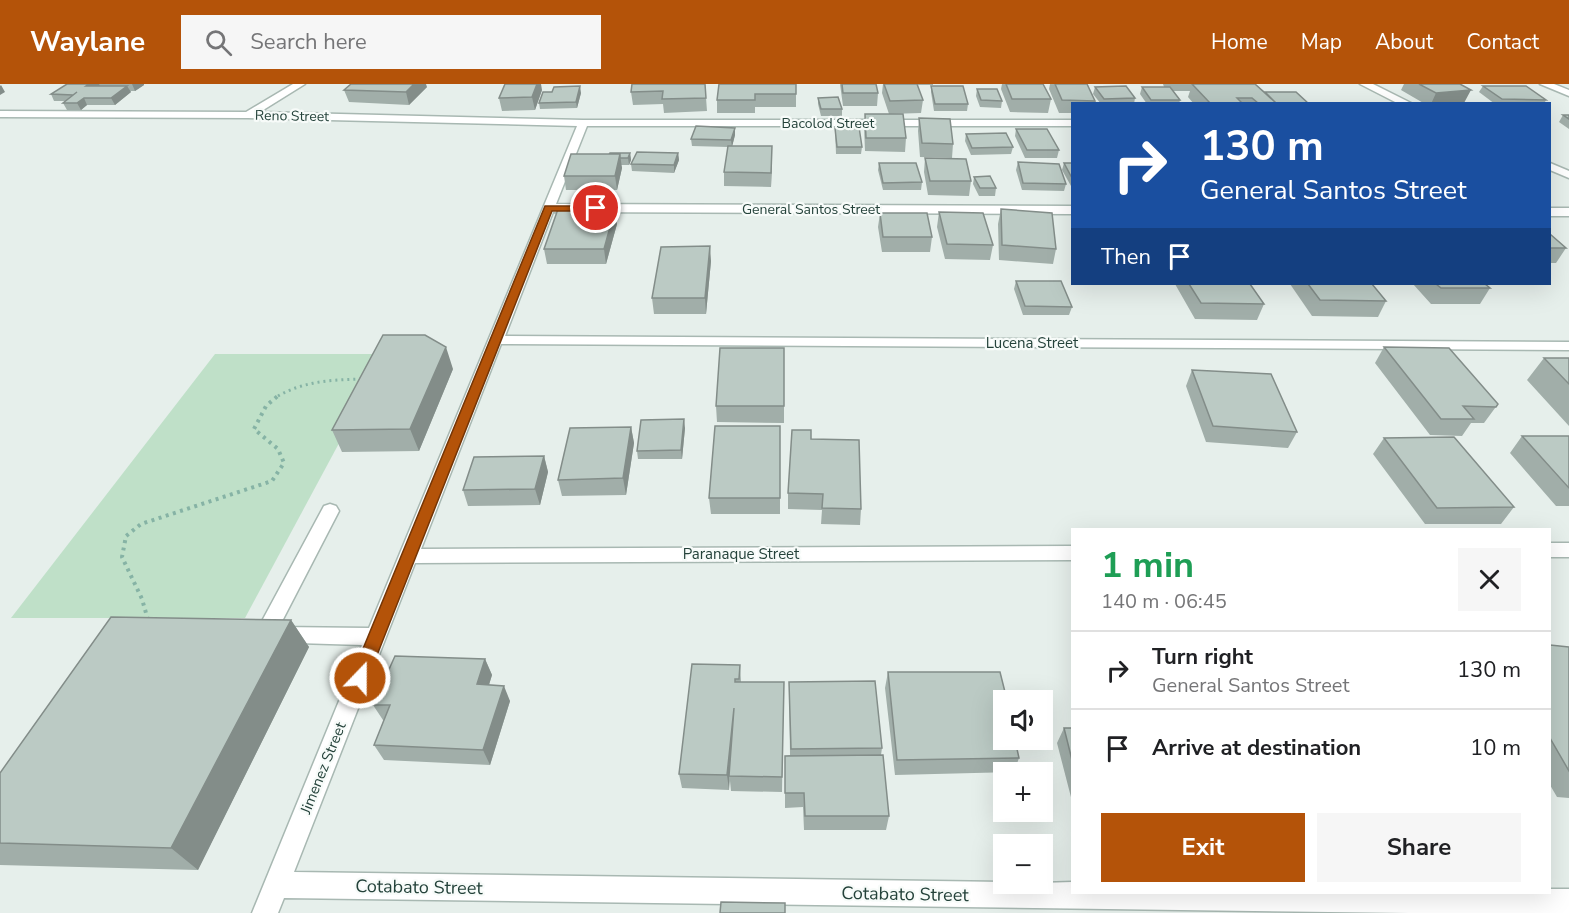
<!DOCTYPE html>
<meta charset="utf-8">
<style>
body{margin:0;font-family:"Nunito Sans",sans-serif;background:#f6f6f6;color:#202124;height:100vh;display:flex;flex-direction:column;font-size:22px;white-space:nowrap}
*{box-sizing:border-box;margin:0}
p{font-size:20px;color:#757577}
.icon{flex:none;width:33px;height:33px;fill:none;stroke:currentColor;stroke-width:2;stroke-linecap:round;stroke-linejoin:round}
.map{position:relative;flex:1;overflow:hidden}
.sheet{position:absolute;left:1071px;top:444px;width:480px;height:366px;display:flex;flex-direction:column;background:#fff;border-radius:0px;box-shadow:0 6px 24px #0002}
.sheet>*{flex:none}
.banner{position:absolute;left:1071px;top:18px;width:480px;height:183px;border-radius:0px;box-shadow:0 6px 24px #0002;background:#1a4fa0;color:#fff;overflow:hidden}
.controls{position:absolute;left:993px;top:606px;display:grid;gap:12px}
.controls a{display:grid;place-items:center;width:60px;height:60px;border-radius:0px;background:#fff;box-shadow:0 6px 24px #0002;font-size:30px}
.pin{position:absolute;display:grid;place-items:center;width:51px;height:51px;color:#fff;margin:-26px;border:3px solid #fff;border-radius:50%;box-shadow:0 2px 6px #0007}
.me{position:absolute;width:66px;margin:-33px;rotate:22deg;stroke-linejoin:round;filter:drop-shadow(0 0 4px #0008)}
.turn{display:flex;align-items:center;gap:21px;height:126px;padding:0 30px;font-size:27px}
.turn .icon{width:78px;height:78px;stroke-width:2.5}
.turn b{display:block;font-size:42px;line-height:51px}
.then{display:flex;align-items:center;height:57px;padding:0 30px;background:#0003;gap:12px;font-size:22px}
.round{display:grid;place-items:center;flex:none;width:63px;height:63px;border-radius:0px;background:#f6f6f6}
.head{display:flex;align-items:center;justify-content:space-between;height:102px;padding:0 30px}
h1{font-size:36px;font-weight:700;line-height:45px;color:#1e9e55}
.primary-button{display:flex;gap:12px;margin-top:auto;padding:12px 30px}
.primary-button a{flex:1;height:69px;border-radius:0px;background:#b45309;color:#fff;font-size:24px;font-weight:700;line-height:69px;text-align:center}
.primary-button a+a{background:#f6f6f6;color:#202124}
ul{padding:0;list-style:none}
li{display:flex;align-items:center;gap:18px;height:78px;padding:0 30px;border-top:2px solid #e0e0e0}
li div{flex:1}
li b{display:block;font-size:22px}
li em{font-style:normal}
header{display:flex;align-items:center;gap:36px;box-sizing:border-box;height:84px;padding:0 30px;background:#b45309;color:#fff}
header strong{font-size:28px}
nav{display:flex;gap:33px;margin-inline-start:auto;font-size:21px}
.search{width:420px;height:54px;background:#f6f6f6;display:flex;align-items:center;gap:15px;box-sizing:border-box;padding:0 21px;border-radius:0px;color:#757577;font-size:22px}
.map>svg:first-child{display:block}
.green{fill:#bfe0c8}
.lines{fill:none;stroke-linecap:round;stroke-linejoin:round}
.minor-casing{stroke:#a8b8b2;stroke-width:3}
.path-far1{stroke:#86b3a5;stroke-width:3;stroke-dasharray:2 4;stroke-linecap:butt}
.path{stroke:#86b3a5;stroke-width:4;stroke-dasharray:3 4.5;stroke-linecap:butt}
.minor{fill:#fff;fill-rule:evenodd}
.wall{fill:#a1aea9}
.shaded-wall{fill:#838d89}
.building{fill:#bbcac4;stroke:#838d89;stroke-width:1.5}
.route{fill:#b45309;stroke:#753606;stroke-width:1.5}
.labels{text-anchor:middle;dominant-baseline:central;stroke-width:4.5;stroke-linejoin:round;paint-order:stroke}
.far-street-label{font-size:14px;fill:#24423a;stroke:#f7fbf9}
.street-label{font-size:15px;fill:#24423a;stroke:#f7fbf9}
.near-street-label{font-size:18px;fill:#24423a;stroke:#f7fbf9}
</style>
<header>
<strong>Waylane</strong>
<div class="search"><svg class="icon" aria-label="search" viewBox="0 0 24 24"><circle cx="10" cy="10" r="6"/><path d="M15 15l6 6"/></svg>Search here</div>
<nav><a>Home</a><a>Map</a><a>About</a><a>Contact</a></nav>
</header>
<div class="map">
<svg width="1569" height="829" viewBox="0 0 1569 829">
<rect width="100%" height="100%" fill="#e6efeb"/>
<path class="green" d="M215,270H387L245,534H11Z"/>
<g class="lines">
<g class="minor-casing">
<path id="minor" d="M293,0H305L260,28L583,36H1072V42H587L556,120L1072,122V130L553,128L505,252L1569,258V266L501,260L421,465L1072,462V476L415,479L294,788L1004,798V800L1072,798V808H1550V805H1569V829H1409L284,814L278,829H252L362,561L265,558L258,556L255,550L324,422L330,420L336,422L339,427L279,543L369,544L577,42L248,34L0,33V27L246,28Z
M1360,0H1373L1413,20H1399Z
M1540,0H1554L1569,6V12Z
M1550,79L1569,87V94L1550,86Z
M1550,124H1569V132H1550Z
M1550,459H1569V473H1550Z"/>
</g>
<path class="path-far1" d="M278,312C304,297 332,296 361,295"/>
<path class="path" d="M148,536L142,515L122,473L126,452L141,440L272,397L284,379L278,365L254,345L266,322L280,310"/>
<use href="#minor" class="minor"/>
</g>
<path class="wall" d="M99,0H144V1L135,7H130L131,8L115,21H87L81,26H67L63,19L65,17H54L51,10L99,0L100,2Z
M705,0L707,27L664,29L663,20L633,21L631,8Z
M796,0V23H755V29H717V16Z
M840,0H876L878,9L877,22H843Z
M883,0H933V1H917L923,16L921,29L889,30L882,9Z
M1002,0H1043L1051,15L1048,29L1010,28L1001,5Z
M1050,0H1087L1095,17V20H1072V29H1059L1049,5Z
M1163,0H1255L1265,8L1309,20H1194L1188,13L1190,7H1173L1180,16L1179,20H1147L1140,10L1142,3H1164Z
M1404,0H1460L1464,19L1425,20L1401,6Z
M931,2L968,20L967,27H934L931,8Z
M1483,2L1546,16L1544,20H1495L1479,8Z
M427,3L409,21L349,18L344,6Z
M1095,3L1135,14L1134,20H1101L1093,10Z
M977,5L1002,17L1001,24L980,23L976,12Z
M542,6L535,26L502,27L499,14Z
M581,9L577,24L540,25L539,19Z
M818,14L842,25V32H821L818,20Z
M865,30L906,54L905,68L865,67L864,43Z
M1563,31H1569V45L1559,38Z
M919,34L953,60L952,74L920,73L918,47Z
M735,44V51L732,62H772L771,103L724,102V88L728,63L692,62L691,55Z
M835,44L862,63L861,70H836Z
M1016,45L1059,66L1057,74H1025L1015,52Z
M966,50L1013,63L1011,70L971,71L965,57Z
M630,69L631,76L629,81H621L622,84L617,106H566L564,92L609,70Z
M678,69L679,76L674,89L632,87L631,80Z
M925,74L971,97L969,112L928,111L924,88Z
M1018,78L1066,100L1064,107L1022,106L1016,86Z
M879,79L922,98L921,106H883L878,86Z
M1064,79H1072V102H1071L1062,86Z
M974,93L996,104L995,112H979L973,100Z
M1001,125L1056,165L1053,180L999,176L998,140Z
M939,128L993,161L990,176L945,175L937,143Z
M880,129L932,153L930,168H882L878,143Z
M617,140L606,180H547L544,165Z
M1550,150L1566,164L1556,179H1550Z
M711,177L706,230H654L652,214Z
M1016,197L1072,223L1069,231H1023L1014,205Z
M1175,200H1250L1264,220L1257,236L1195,235Z
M1290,200H1372L1386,217L1378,233L1312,232Z
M1413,200H1485L1490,204L1480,220H1431Z
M1384,263L1498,320L1484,339H1471L1462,352L1430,351L1375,279Z
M784,264V339L717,338L716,322Z
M1544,274H1569V342L1527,296Z
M453,285L419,367L342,368L332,346Z
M1192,286L1297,348L1288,364L1206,358L1186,302Z
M780,342V430H711L709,414Z
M631,343L634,359L626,411L562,412L558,396Z
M685,344L682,375H638L637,367Z
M1522,352H1569V422H1556L1510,369Z
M1384,354L1514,423L1501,440H1425L1373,370Z
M811,355L861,425L860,441L821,440L822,426L788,425V409Z
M544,372L548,388L540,421L468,422L463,406Z
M291,536L309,563L198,786L0,781V689Z
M1550,561L1569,563V714L1557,713L1550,701Z
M485,575L492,591L489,601L510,617L490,681L384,676L374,661L384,636H383L373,621Z
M740,581L741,598H784L782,708L731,707L730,697L729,706L682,704L679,690Z
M888,588L1019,674L1014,688L895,691L885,604Z
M789,598L882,664L881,671L889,732L886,746H804L803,723L785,724V672L790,671Z
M1064,644H1072V717L1057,659Z"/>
<path class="shaded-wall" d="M89,0H99L100,2H86Z
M132,0H144V1L135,7Z
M414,0H426L427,3L409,21L406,8Z
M537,0H541L542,6L535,26L532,13Z
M1,1L5,8L0,11V2Z
M127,2L131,8L115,21L111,14Z
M580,2L581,9L577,24L576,18Z
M1471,6L1464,19L1431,20L1436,9Z
M84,14L87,21L81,26L77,19Z
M735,44V51L732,63L731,56Z
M772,62V76L771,103V89Z
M630,69L631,76L629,81L628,74Z
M678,69L679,76L674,89V81Z
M620,70L622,84L617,106L615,92Z
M615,125L617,140L606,180L604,165Z
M710,162L711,177L706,230L705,214Z
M446,263L453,285L419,367L410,345Z
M684,335L685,344L682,375L681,366Z
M631,343L634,359L626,411L623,394Z
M544,372L548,388L540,421L535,405Z
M291,536L309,563L198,786L171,764Z
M485,575L492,591L484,616L477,600Z
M504,602L510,617L490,681L483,666Z
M734,624L729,692V706L727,691Z"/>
<path class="building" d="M67,0H89L86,2H127L111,14H84L77,19H63L77,8L73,11L51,10Z
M351,0H414L406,8L344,6Z
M505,0H537L532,13L499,14Z
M632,0H705L706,14L662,15L663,7L631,8Z
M719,0H796V10H755V16H717Z
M842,0H876L878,9H843Z
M884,0H917L923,16L890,17Z
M1006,0H1043L1051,15H1012Z
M1055,0H1087L1095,17L1062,16Z
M1192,0H1255L1276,19H1258L1252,14H1237L1242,19L1211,20Z
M1419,0H1460L1471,6L1436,9Z
M580,2L576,18L539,19L543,8H552L554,3Z
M931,2H963L968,20H935Z
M1126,2L1135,14L1104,15L1095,3Z
M1483,2H1526L1546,16L1502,15Z
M1142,3H1170L1180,16H1151Z
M977,5H997L1002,17L981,16Z
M1265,8H1296L1309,20H1277Z
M838,13L842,25H821L818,14Z
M865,30H903L906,54H866Z
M1563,31H1569V35Z
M919,34L950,35L953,60L922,59Z
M696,42L735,44L731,56L691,55Z
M859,43L862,63H837L835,44Z
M1016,45H1047L1059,66H1027Z
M1006,49L1013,63L972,64L966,50Z
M728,62H772L771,89L724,88Z
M637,68L678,69L674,81L631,80Z
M610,69H630L628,74H620V70H609Z
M571,70H620L615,92H564Z
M925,74L966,75L971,97H930Z
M1018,78L1059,80L1066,100L1023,99Z
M879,79H916L922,98L883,99Z
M1064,79H1072V94Z
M990,92L996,104H980L974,93Z
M558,125H615L604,165H544Z
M1001,125L1052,129L1056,165L1002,161Z
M939,128L983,129L993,161L947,160Z
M880,129H927L932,153H883Z
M1550,150L1566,164H1550Z
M710,162L705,214H652L661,163Z
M1016,197H1061L1072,223L1025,222Z
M1189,200H1250L1264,220L1201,219Z
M1308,200H1372L1386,217L1320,216Z
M1436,200H1485L1490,204H1441Z
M383,251H425L446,263L410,345L332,346Z
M1384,263L1449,264L1498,320L1496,323L1463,322L1474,335H1441Z
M720,264H784V322H716Z
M1544,274H1569V300Z
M1192,286L1271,290L1297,348L1213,342Z
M684,335L681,366L637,367L641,336Z
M715,342H780V414H709Z
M631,343L623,394L558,396L570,344Z
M792,346H811V355L859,356L861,425L822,424L823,410L788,409Z
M1522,352H1569V404Z
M1454,353L1514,423L1437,424L1384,354Z
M544,372L535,405L463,406L474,373Z
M111,533L291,536L171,764L0,759V689Z
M1550,561L1569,563V687L1550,654Z
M395,572L485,575L477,600L504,602L483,666L374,661L390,621H373Z
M692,580L740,581L739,595H735V598H784L782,693L729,692L734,624L727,691L679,690Z
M888,588H1000L1007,616H1004V656H1015L1019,674L897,676Z
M875,597L882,664L791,665L789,598Z
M1064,644H1072V676Z
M883,671L889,732H805L804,709H785V672Z
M721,818L785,819V829H720Z"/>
<path class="route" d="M545,122H596L601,124L596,127H552L368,594L365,599L360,601L354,599L351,594Z"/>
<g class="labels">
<g class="far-street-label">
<text transform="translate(292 32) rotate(1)">Reno Street</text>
<text x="828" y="39">Bacolod Street</text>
<text x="811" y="125">General Santos Street</text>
</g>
<g class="street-label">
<text x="1032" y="259">Lucena Street</text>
<text x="741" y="470">Paranaque Street</text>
<text transform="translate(323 684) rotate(-68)">Jimenez Street</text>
</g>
<g class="near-street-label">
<text transform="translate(419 803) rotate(1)">Cotabato Street</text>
<text transform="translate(905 810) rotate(1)">Cotabato Street</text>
</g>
</g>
</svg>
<div class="controls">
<a><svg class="icon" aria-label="sound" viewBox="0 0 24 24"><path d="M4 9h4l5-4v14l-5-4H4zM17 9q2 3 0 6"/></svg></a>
<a>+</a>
<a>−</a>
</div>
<div class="pin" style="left:596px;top:124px;background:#d93025"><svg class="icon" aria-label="arrive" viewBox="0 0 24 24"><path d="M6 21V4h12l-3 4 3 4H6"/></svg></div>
<svg class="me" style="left:360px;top:594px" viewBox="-20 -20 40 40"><circle r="17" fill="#b45309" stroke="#fff" stroke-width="3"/><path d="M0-11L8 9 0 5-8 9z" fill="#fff"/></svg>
<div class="banner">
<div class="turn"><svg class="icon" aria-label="right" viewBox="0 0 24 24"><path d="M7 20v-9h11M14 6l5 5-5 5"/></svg><div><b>130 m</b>General Santos Street</div></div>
<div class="then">Then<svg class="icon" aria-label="arrive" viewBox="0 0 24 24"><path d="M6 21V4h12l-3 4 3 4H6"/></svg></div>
</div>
<section class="sheet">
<div class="head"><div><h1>1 min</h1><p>140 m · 06:45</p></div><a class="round"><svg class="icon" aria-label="close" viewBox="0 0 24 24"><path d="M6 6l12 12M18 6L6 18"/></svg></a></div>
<ul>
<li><svg class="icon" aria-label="right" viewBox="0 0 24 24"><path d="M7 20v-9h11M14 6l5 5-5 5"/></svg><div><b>Turn right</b><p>General Santos Street</p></div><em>130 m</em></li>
<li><svg class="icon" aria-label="arrive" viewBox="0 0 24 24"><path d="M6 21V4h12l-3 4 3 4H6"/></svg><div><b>Arrive at destination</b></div><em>10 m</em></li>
</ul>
<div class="primary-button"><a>Exit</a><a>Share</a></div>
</section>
</div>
